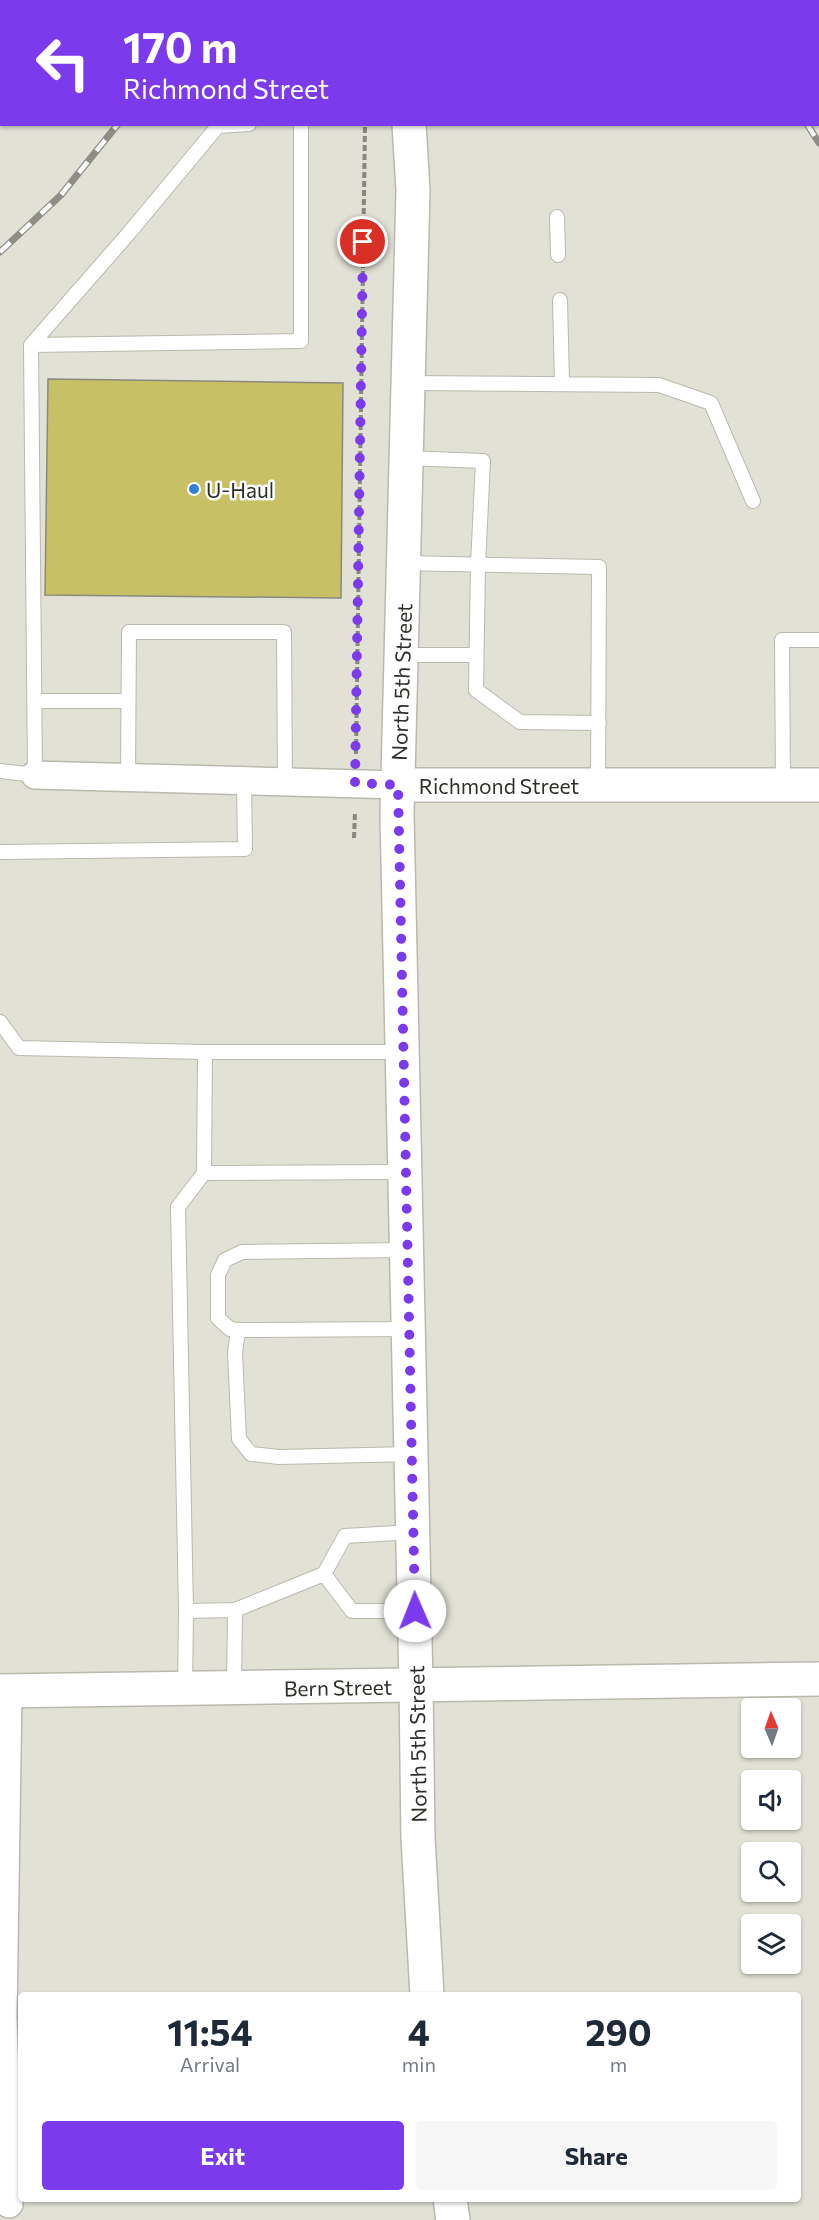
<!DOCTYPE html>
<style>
body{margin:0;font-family:Commissioner,sans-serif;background:#f6f6f7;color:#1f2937;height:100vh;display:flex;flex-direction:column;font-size:22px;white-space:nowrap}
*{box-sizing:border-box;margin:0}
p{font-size:20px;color:#747a83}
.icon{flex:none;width:33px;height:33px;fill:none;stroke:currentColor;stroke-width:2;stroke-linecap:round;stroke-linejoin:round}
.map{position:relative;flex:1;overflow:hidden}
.panel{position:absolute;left:18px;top:1992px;width:783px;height:210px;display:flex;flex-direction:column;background:#fff;border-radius:6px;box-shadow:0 2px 4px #0004}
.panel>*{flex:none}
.guide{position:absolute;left:0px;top:0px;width:819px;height:126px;box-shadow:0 2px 4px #0004;background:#7c3aed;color:#fff;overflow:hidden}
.needle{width:39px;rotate:358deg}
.fabs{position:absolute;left:741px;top:1698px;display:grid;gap:12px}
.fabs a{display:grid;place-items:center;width:60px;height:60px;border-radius:6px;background:#fff;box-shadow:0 2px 4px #0004;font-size:30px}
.pin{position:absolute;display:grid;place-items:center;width:51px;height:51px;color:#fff;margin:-26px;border:3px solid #fff;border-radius:50%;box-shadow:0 2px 6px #0007}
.me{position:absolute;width:66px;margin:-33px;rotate:359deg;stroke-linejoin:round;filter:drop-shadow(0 0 4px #0008)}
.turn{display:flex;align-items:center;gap:21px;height:126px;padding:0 24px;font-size:27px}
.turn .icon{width:78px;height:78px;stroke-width:2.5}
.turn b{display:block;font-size:42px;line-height:51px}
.eta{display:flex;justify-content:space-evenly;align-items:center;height:102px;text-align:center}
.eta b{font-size:36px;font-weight:700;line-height:42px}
.action{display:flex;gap:12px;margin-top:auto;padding:12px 24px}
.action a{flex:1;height:69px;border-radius:6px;background:#7c3aed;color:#fff;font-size:24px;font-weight:700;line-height:69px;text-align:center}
.action a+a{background:#f6f6f7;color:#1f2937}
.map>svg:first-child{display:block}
.building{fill:#c8c064;stroke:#8a897f;stroke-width:1.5}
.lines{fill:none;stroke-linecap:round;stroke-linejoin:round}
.lane-casing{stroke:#bab9ae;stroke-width:16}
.street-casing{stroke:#bab9ae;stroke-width:30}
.secondary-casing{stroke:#bab9ae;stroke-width:36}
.primary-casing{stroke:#bab9ae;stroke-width:36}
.path{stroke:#888880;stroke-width:4;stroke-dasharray:6 3;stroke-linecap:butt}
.lane{stroke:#fff;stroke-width:14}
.street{stroke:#fff;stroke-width:27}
.secondary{stroke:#fff;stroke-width:33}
.primary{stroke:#fff;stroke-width:33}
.rail-casing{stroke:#8f8e86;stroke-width:7}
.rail{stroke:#fff;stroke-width:4.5;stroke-dasharray:14;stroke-linecap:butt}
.route{stroke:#7c3aed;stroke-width:10;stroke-dasharray:0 18}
.poi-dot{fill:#3281d1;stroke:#fff;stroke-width:2}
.labels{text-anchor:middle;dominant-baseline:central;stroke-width:5;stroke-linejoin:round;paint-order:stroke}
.poi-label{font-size:21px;fill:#2f2f2a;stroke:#fff;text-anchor:start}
.street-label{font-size:21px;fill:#2f2f2a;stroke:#fff}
</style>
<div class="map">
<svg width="819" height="2220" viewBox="0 0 819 2220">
<rect width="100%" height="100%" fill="#e2e1d6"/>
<path class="building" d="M48,379L343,383L341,598L45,595Z"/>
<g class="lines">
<g class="lane-casing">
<path id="lane" d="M46,0V2
M0,49H2
M249,124L218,126L129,233L31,345L301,341V124
M557,217L558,255
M560,300L562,383
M408,383L659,385L711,403L753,501
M406,458L483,461L478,565L476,690L520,722L599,723
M404,563L599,567L598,785
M402,655H476
M34,701H128
M0,771L35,775L31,345
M128,777L129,632H284L285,782
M783,785L782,640H819
M0,852L245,849L244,781
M0,1022L19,1048L205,1052H402
M205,1052L204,1173L405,1172
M407,1250L242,1252L225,1260L218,1275V1318L230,1329L238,1330L408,1329
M238,1330L235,1353L239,1439L251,1454L279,1457L411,1454
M324,1574L352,1611H414
M235,1610L324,1574L345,1536L413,1532
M186,1611L235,1610L234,1688
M185,1689L186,1611L178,1207L204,1173"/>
</g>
<g class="street-casing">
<path id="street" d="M35,775L398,785
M8,1691L3,2016L9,2204"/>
</g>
<g class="secondary-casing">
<path id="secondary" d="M398,785H819
M0,1691L819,1679"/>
</g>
<g class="primary-casing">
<path id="primary" d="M406,2V0
M409,124L413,190L397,815L416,1685L418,1838L427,1995
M450,2199L453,2220"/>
</g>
<path class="path" d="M366,2V0
M356,754L365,124
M354,838L355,812"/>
<use href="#lane" class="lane"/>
<use href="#street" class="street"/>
<use href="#secondary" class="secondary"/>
<use href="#primary" class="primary"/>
<g class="rail-casing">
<path id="rail" d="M727,0L728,2
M751,0L752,2
M191,2V0
M818,104L819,106
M807,124L819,143
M0,252L61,195L118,124"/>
</g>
<use href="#rail" class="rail"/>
</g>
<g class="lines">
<path class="route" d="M363,242L355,783L398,785L415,1611"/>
</g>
<circle class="poi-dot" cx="194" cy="489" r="6"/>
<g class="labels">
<g class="poi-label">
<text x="206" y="489">U-Haul</text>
</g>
<g class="street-label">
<text transform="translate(401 682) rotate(-88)">North 5th Street</text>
<text x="499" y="785">Richmond Street</text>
<text transform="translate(338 1687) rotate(-1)">Bern Street</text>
<text transform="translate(417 1744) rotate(-91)">North 5th Street</text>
</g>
</g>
</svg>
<div class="fabs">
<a><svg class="needle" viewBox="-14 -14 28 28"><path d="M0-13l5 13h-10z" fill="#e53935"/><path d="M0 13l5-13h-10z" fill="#747a83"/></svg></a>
<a><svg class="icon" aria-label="sound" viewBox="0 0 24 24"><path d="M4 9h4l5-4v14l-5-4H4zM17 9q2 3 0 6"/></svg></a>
<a><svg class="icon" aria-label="search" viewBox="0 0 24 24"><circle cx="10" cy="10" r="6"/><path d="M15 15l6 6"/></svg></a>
<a><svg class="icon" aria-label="layers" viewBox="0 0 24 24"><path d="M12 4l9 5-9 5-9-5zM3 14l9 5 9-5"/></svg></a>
</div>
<div class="pin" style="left:363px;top:242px;background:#d93025"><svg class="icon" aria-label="arrive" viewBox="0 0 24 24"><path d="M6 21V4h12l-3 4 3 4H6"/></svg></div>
<svg class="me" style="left:415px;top:1611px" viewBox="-20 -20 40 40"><circle r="19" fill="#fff"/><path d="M0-13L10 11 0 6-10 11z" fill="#7c3aed"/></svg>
<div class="guide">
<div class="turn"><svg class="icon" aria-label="left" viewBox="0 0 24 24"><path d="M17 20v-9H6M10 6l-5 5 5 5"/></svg><div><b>170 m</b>Richmond Street</div></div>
</div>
<section class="panel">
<div class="eta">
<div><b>11:54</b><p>Arrival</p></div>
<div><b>4</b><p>min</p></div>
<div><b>290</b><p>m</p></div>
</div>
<div class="action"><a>Exit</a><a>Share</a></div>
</section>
</div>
